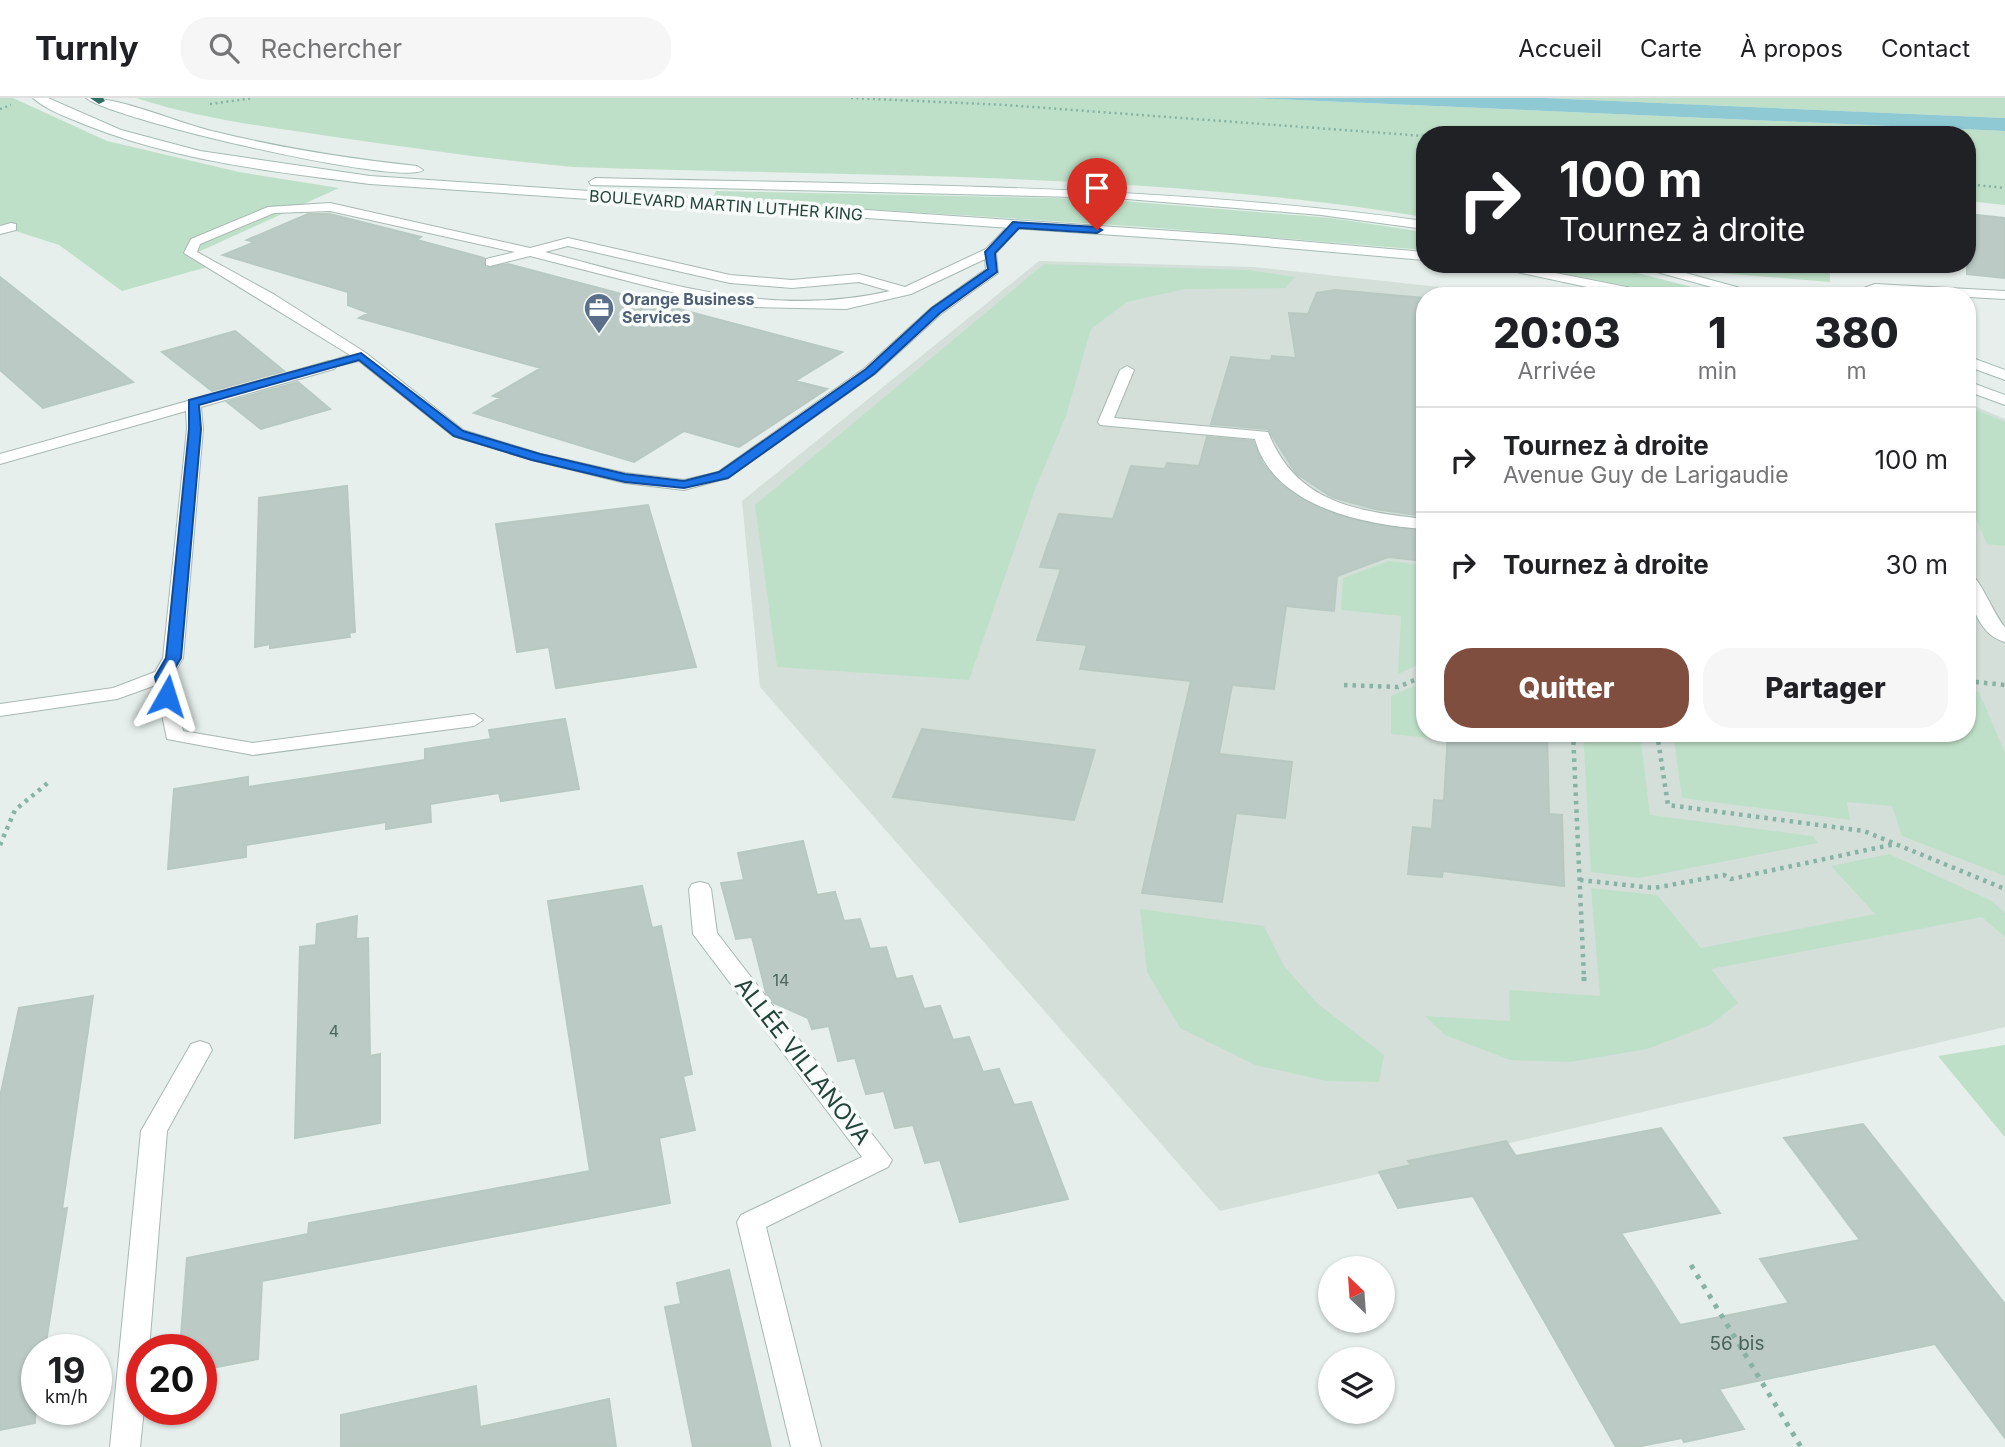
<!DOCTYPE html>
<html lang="fr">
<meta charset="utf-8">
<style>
body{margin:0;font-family:Inter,sans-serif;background:#f6f6f6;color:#202124;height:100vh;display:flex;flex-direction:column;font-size:26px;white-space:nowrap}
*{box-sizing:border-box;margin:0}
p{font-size:23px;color:#757577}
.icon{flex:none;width:38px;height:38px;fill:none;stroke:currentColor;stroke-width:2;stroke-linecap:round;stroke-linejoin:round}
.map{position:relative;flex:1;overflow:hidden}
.drawer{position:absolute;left:1416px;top:189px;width:560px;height:455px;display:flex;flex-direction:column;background:#fff;border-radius:28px;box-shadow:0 2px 5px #0004}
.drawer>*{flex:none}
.guide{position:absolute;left:1416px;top:28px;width:560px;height:147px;border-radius:28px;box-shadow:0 2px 5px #0004;background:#202124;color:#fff;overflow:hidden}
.needle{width:46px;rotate:335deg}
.controls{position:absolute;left:1318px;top:1158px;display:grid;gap:14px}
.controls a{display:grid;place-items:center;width:77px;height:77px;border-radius:50%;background:#fff;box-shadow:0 2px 5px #0004;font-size:35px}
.speed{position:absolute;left:21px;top:1236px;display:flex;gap:14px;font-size:35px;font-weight:700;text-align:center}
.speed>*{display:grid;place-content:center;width:91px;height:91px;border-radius:50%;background:#fff;box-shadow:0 2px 5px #0004;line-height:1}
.speed small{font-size:18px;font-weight:400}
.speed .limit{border:10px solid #d22;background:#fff;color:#111}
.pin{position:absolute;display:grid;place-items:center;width:60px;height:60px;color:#fff;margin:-72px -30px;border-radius:50% 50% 50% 0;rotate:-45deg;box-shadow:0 0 7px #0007}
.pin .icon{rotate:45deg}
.me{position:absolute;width:77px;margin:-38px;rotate:6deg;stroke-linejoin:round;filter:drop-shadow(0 0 5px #0008)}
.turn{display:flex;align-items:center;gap:24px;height:147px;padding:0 28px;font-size:32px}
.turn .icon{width:91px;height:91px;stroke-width:2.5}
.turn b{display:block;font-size:49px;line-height:60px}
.eta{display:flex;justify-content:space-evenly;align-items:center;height:119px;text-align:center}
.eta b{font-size:42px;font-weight:800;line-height:49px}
.button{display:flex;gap:14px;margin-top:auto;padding:14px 28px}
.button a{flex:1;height:80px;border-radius:28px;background:#7f4e3f;color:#fff;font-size:28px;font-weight:800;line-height:80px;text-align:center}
.button a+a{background:#f6f6f6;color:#202124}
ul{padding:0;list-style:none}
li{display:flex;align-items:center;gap:21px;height:105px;padding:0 28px;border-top:2px solid #e0e0e0}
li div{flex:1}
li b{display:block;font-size:26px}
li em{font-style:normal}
header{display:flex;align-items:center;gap:42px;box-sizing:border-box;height:98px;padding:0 35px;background:#fff;border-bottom:2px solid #e0e0e0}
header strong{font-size:33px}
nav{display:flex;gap:38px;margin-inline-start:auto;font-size:24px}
.search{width:490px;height:63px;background:#f6f6f6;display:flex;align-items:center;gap:18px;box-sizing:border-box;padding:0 24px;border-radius:28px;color:#757577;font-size:26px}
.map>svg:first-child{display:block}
.built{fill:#d4dfda}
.green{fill:#bfe0c8}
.water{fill:#8ec9d4}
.building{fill:#bbcac4;stroke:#b8c9c2;stroke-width:2}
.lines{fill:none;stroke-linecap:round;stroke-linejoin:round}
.lane-casing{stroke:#a8b8b2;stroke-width:2}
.street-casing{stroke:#a8b8b2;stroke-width:2}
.secondary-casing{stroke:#a4bbb3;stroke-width:2}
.highway-casing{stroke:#c2cac8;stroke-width:2}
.path-far2{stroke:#86b3a5;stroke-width:2.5;stroke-dasharray:2 3.5;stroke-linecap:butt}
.path-far1{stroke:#86b3a5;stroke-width:4.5;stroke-dasharray:3.5 5;stroke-linecap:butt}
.path{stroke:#86b3a5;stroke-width:5;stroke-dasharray:4.5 7;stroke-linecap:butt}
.lane{fill:#fff;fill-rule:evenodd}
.street{fill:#fff;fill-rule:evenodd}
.secondary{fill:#fff;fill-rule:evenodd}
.highway{fill:#2f6f62;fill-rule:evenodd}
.route{fill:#1a73e8;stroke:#114b97;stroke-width:2}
.labels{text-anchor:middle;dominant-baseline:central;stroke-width:7;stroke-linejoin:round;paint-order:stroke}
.far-street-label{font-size:16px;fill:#24423a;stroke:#f7fbf9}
.far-service-label{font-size:16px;font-weight:bold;fill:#4e5e75;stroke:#f7fbf9;text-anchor:start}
.number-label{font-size:16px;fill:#4a645c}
.near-number-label{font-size:19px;fill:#4a645c}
.near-street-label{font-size:23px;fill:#24423a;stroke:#f7fbf9}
</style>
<header>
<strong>Turnly</strong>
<div class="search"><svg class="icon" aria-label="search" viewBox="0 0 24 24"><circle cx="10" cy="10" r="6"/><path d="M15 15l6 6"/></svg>Rechercher</div>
<nav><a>Accueil</a><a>Carte</a><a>À propos</a><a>Contact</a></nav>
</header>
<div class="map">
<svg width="2005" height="1349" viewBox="0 0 2005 1349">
<rect width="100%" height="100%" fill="#e6efeb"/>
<path class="built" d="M1039,163L1254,169L1523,198H1424V635H1967V305L2005,321V929L1220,1113L760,589L742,403Z"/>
<path class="green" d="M0,0H13L107,43L239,74L339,90L194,156L218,166L122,193L59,147L0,128Z
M136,0H1250L2005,33V107L1967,103V37H1424V119C1144,73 857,79 573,69C493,62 414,50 335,39C269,29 200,21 136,0Z
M1544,0H2005V20Z
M716,93L1098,101L1331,120L1424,134V152L1145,129L713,101Z
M1044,166L1249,172L1295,179L1285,190L1185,191L1127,204L1091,231L1066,318L1036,389L969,582L777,569L755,407Z
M1513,166H1602L1727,198H1680Z
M1678,166H1830V184L1720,175Z
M1967,308L2005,324V448L1987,446L1967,401Z
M1389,463L1424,467V564L1398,576L1401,518L1341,512L1343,480Z
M1424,584V635H1431V640L1391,636V598Z
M1967,593L1979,594L2005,655V778L1902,738L1892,708L1847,704L1850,722L1682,700L1673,635H1967Z
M1583,635H1640L1650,717L1813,738L1818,745L1639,780L1591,774Z
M1889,756L1992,803L2005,815V839L1982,819L1711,871L1738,905L1710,927L1647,951L1570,964L1510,962L1445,937L1425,918L1510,923L1509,892L1600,898L1591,790L1657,797L1701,850L1875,816L1831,768Z
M1140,811L1264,828L1284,868L1317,905L1384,957L1379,984L1327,983L1255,967L1180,930L1147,874Z
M2005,947V1038H2004L1938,958Z"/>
<path class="water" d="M1250,0H1544L2005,20V33Z"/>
<path class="building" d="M308,116H330L421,139L417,142L484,160L485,170L508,166L842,254L795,283L827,291L739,349L684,333L634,364L474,315L500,300L493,298L541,270L359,220L369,215L348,207V194L223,157L255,144L247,142Z
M1967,116L2005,120V180L1967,176Z
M0,179L133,284L43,310L0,272Z
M1335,192L1424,200V418L1375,411L1332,399L1296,375L1268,331L1211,326L1231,259L1271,263L1272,258L1296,260L1289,215L1308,216L1317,195Z
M235,233L284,273L212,293L162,254Z
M298,284L330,311L261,331L227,304Z
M1207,339L1253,343L1263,366L1279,385L1323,412L1375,427L1424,433V463L1388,459L1337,478L1334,513L1286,508L1274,591L1232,587L1219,656L1292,664L1285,720L1236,715L1222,804L1142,795L1191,583L1080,571L1087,547L1037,542L1061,471L1040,469L1059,416L1113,421L1131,368L1165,371L1167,365L1199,368Z
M347,388L355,534L349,535L350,539L270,550V546L255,549L259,400Z
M648,407L696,569L556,590L549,549L517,554L496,426Z
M565,621L579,691L501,703L499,695L430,706L431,724L386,731V724L246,747V759L168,771L174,691L248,679V689L425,662V651L491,641L489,632Z
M922,631L1095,652L1074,722L893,699Z
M1448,635H1547L1549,716L1562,717L1564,788L1443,773L1442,779L1408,776L1413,729L1432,731L1434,702L1444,703Z
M803,743L817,797L835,794L844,823L860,821L870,851L886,849L896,881L912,878L924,911L940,908L953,942L969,939L983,974L999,971L1014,1007L1031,1004L1068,1101L960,1124L940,1062L925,1065L913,1027L895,1030L884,993L866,996L855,960L838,963L829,928L812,931L808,920L774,905L766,895L752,839L736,841L721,785L744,782L738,755Z
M642,788L652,830L661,828L692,976L683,978L695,1032L659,1040L670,1105L262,1183L258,1261L201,1272V1251H180L187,1160L308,1136L309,1125L590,1073L548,803Z
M357,818L356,841L368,840L370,958L380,956V1025L295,1040L300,849L316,847L317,826Z
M93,898L62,1111L67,1110L45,1251H37L35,1325L0,1332V999L19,910Z
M1863,1026L2005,1206V1340L1935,1246L1719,1291L1744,1331L1684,1344L1682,1340L1636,1349H1616L1473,1098L1398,1110L1379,1074L1411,1067L1408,1063L1506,1043L1516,1058L1661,1030L1720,1115L1621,1135L1680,1227L1789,1205L1760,1161L1860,1142L1784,1040Z
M729,1172L771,1349H693L665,1209L681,1206L677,1185Z
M476,1288L480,1329L609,1301L616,1349H341V1317Z"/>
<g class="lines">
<g class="lane-casing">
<path id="lane" d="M330,105L530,150L568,140L730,177L792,182L859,176L905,189L986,151L1013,123L1023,126L996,155L998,175L941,216L875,276L728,380L684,392L625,385L532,362L453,338L359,263L324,271V265L350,257L184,155L191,141L268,109ZM330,113L515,154L486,161V167L490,168L530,158L710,204L753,209L846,211L911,196L985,161L986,171L931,210L865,270L718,374L684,382L625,375L541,356L463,332L366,255L275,197L197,154L200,146L274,115ZM568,148L730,185L792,190L859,184L890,193C769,221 662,184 545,154Z
M1127,268L1134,272L1114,320L1268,334C1296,405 1355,413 1424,421V431C1365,427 1273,409 1255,341L1100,327L1098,324L1120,272Z
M1967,474C1980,477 1993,517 2005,529V544C1977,537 1967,498 1967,474Z
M163,573L172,578L183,633L253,645L474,616L483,622L474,628L253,657L167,641L154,578Z"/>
</g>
<g class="street-casing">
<path id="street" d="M11,125L16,126V132L0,136V128Z
M1875,186L2005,193V201L1876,194L1841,198Z
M329,263L337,268L334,271L201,309L203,331L183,560L170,582L117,601L0,618V606L113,590L155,574L163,560L187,331L186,313L0,366V356Z
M700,784L708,786L711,791L717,835L892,1062L888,1069L766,1129L821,1349H791L737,1124L741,1117L862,1059L693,836L689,791L692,786Z
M200,943L209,946L212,952L167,1033L149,1251H142L144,1311L140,1349H110L141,1033L191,946Z"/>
</g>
<g class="secondary-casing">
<path id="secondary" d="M33,0H48L121,32L200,53L370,78L1231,137L1424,154V162L1231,145L370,86C274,74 177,63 86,27C69,20 46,12 33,0Z
M86,0C124,0 177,25 216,34C282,50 349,61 417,68L423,72C403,89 113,22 86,0Z
M595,80C872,87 1149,85 1424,123V131L1321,117L1115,100L591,87L589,84Z
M1480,166H1510L1652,194L1659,198H1629Z
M1628,166H1653L1769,198H1744Z
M1967,258L2005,272V282L1967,268Z
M1967,283L2005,297V307L1967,293Z"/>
</g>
<g class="highway-casing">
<path id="highway" d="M90,0H103L105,3L99,6Z"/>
</g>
<path class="path-far2" d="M851,0L1006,7L1424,38
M210,6L253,0
M0,11L11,7
M1967,86L2005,90"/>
<path class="path-far1" d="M1967,583L2005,587
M1344,587L1398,589L1424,578
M1573,635L1584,881
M1657,635L1668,707L1864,733L2005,791
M0,747L15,712L49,684
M1580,782L1654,790L1724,777L1731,781L1895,746"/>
<path class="path" d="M1584,879V883
M1691,1167L1801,1349"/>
<use href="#lane" class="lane"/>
<use href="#street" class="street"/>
<use href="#secondary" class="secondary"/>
<use href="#highway" class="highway"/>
</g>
<path class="route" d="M1013,124L1097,129L1102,132L1097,135L1019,130L995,155L997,174L940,215L874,276L728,380L684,390L625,384L532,362L454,338L359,262L199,307L201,331L181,560L170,579L174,598L167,603L159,598L155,579L166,560L189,331V302L361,255L463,333L540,356L625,376L684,383L719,374L866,271L932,210L988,171L985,154Z"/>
<defs>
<g id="office-pin" transform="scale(1.575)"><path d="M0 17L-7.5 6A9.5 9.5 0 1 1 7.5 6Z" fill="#5c6f8a" stroke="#f7fbf9"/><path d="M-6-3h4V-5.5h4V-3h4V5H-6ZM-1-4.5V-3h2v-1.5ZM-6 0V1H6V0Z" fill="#fff"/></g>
</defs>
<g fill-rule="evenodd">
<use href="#office-pin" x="599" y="210"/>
</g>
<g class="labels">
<g class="far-street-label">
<text transform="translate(726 107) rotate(4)">BOULEVARD MARTIN LUTHER KING</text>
</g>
<g class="far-service-label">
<text x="622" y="201">Orange Business<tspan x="622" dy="18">Services</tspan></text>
</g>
<g class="number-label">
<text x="781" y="882">14</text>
<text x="334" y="933">4</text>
</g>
<g class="near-number-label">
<text x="1737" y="1245">56 bis</text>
</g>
<g class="near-street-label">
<text transform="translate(803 963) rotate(52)">ALLÉE VILLANOVA</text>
</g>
</g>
</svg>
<div class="controls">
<a><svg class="needle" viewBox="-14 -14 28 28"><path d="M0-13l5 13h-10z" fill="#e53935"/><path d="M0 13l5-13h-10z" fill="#757577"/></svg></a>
<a><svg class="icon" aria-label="layers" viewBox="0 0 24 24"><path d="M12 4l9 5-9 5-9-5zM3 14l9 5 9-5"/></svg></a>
</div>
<div class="speed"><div>19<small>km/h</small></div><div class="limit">20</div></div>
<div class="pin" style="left:1097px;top:132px;background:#d93025"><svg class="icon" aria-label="arrive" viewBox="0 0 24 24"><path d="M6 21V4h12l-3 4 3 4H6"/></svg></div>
<svg class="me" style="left:167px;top:598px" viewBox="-20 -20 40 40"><path d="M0-17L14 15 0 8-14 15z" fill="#1a73e8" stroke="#fff" stroke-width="4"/></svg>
<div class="guide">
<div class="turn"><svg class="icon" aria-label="right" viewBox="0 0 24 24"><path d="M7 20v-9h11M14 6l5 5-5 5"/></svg><div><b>100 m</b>Tournez à droite</div></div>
</div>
<section class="drawer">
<div class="eta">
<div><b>20:03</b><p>Arrivée</p></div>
<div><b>1</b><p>min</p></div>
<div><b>380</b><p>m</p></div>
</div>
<ul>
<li><svg class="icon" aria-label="right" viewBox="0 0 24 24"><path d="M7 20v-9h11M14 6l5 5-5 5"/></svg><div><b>Tournez à droite</b><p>Avenue Guy de Larigaudie</p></div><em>100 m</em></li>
<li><svg class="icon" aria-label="right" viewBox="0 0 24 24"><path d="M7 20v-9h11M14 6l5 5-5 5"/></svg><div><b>Tournez à droite</b></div><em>30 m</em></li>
</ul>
<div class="button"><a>Quitter</a><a>Partager</a></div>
</section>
</div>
